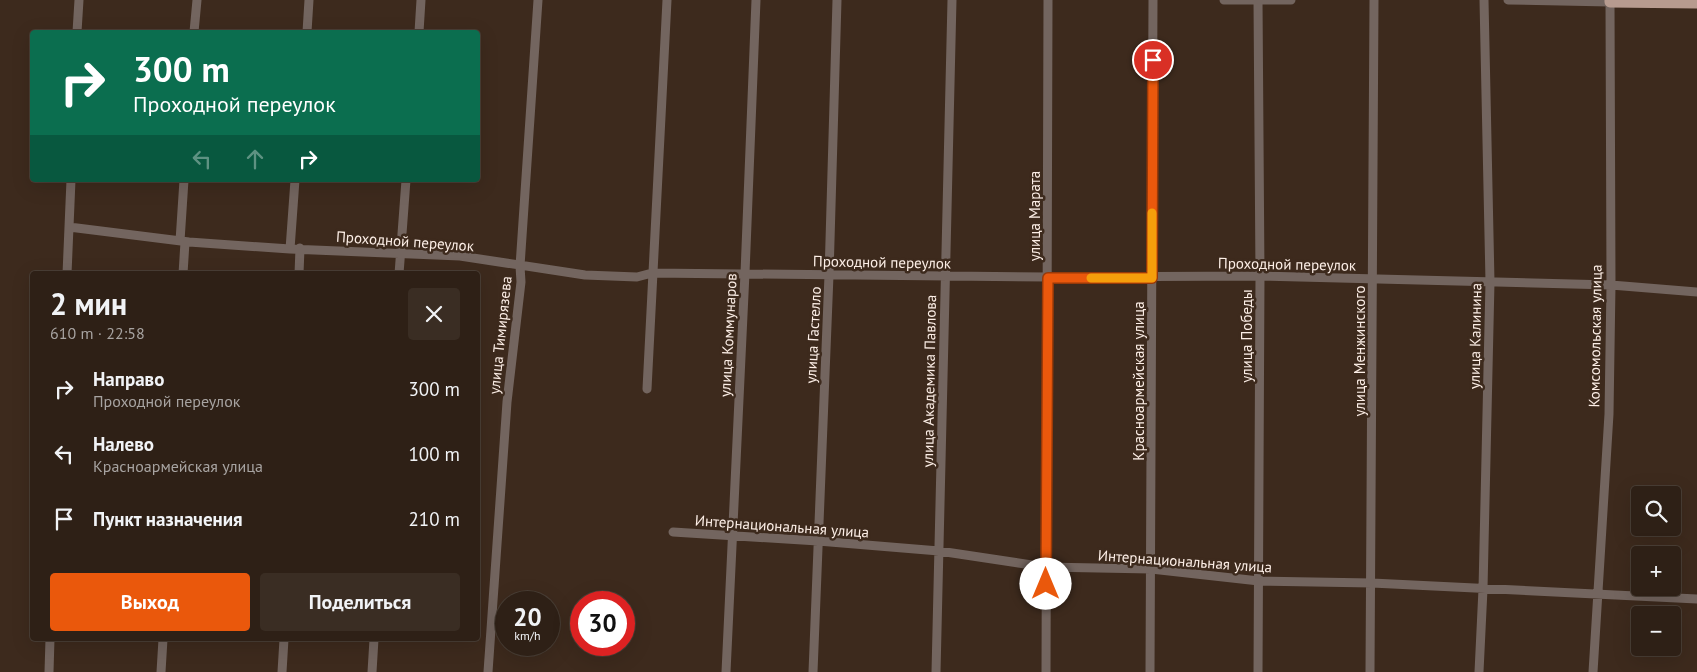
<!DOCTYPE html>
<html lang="ru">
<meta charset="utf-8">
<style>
body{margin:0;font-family:"PT Sans",sans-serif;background:#3a2d23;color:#f1f3f6;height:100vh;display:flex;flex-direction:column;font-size:19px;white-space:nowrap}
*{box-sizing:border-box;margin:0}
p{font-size:16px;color:#a7a3a1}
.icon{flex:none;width:28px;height:28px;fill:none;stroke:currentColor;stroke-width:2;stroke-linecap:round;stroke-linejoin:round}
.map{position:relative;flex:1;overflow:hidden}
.details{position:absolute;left:30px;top:271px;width:450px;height:370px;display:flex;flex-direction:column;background:#2e2016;border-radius:5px;box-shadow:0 5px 20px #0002,0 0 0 1px #493e35}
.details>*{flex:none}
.banner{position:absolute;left:30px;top:30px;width:450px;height:152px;border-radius:5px;box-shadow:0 5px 20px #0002,0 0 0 1px #493e35;background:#0b6e4f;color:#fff;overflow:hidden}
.fabs{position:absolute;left:1631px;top:486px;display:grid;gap:10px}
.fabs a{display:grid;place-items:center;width:50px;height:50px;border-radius:5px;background:#2e2016;box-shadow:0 5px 20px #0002,0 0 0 1px #493e35;font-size:25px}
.speed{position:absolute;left:495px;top:591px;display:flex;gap:10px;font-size:25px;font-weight:700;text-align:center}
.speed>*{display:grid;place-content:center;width:65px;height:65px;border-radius:50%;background:#2e2016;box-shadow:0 5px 20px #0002,0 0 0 1px #493e35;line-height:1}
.speed small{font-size:12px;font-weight:400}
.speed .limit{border:8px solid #d22;background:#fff;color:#111}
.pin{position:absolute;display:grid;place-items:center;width:42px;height:42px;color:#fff;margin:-21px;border:2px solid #fff;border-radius:50%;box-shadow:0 1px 5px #0007}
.me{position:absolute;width:55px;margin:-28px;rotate:0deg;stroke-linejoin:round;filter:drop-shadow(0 0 4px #0008)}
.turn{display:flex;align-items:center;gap:18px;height:105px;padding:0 20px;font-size:22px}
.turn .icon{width:65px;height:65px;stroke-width:2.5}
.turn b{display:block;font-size:35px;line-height:42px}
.lanes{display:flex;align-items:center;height:48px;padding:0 20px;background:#0003;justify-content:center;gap:25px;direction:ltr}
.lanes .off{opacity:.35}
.round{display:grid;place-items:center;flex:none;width:52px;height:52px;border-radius:5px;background:#3a2d23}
.summary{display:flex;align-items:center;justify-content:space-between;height:85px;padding:0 20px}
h1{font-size:30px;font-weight:700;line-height:38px}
.action{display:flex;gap:10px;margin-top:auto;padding:10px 20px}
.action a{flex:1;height:58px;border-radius:5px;background:#ea580c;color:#fff;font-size:20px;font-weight:700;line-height:58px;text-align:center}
.action a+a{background:#3a2d23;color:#f1f3f6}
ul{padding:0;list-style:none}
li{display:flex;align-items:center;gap:15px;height:65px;padding:0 20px}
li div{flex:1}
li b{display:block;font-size:19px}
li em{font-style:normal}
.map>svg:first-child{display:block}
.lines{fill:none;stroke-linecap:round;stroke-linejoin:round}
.minor{stroke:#73655f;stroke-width:9}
.major{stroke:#b79b8f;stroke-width:11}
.route-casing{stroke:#983908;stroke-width:12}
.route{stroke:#ea580c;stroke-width:9}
.slow{stroke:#f59e0b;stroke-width:9}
.labels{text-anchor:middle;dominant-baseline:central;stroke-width:5;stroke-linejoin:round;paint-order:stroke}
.street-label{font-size:15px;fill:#fceee6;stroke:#3d2a1d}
</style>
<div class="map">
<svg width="1697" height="672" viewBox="0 0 1697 672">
<rect width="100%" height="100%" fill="#3d2a1d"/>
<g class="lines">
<path class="minor" d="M1224,0H1291
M1258,0L1260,276L1258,672
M1508,0L1610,2L1611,285L1609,414L1593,672
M77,32L79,0
M194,32L197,0
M307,32L309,0
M419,32L421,0
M69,227L189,242L290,249L460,256L585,275L637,277L652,273L1048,277L1260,276L1611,285L1697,292
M180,241L184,180
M290,249L295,180
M67,274L71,180
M183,274L185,242
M299,274L300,248
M399,274L406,180
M647,389L667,0
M673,532L818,541L939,551L1045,567L1151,569L1259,581L1372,583L1697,599
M49,672L50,639
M161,672L163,639
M282,672L284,639
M372,672L374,639
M488,672L507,402L521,282L520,266L538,0
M726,672L745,273L756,0
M813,672L829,275L837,0
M936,672L952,0
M1046,672L1048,0
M1150,672L1153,0
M1370,672L1374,0
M1479,672L1483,589L1490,282L1484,0"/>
<path class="major" d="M1610,0V2L1697,3"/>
</g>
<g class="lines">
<g class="route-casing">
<path id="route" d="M1046,584L1048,278H1152L1153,60"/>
</g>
<use href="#route" class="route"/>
<path class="slow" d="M1091,278H1152V213"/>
</g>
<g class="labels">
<g class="street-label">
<text transform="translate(1034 216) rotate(-90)">улица Марата</text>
<text transform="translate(405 241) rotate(4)">Проходной переулок</text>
<text transform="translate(882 262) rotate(1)">Проходной переулок</text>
<text transform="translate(1287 264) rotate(1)">Проходной переулок</text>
<text transform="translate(500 335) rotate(-84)">улица Тимирязева</text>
<text transform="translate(728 335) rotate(-87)">улица Коммунаров</text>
<text transform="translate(813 335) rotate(-87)">улица Гастелло</text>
<text transform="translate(1246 336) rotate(-90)">улица Победы</text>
<text transform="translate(1475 336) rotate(-89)">улица Калинина</text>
<text transform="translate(1595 336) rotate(-89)">Комсомольская улица</text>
<text transform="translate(1359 351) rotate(-90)">улица Менжинского</text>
<text transform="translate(929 381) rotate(-89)">улица Академика Павлова</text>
<text transform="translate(1138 381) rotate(-90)">Красноармейская улица</text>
<text transform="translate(782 526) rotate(4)">Интернациональная улица</text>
<text transform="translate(1185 561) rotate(4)">Интернациональная улица</text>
</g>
</g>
</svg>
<div class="fabs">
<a><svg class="icon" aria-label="search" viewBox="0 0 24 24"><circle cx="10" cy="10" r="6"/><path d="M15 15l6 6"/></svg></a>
<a>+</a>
<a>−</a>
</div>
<div class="speed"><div>20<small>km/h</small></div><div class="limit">30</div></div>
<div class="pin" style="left:1153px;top:60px;background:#d93025"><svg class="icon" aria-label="arrive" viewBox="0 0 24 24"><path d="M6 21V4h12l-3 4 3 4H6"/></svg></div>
<svg class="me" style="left:1046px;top:584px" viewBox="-20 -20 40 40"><circle r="19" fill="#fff"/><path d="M0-13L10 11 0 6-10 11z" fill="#ea580c"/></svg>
<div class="banner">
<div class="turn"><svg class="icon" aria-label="right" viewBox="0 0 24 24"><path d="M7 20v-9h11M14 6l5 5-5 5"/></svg><div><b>300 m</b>Проходной переулок</div></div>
<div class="lanes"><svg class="icon off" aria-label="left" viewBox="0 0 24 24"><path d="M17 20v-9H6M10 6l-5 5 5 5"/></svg><svg class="icon off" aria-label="ahead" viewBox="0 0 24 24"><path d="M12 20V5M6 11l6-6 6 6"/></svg><svg class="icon" aria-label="right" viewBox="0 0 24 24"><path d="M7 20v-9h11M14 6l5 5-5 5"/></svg></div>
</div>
<section class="details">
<div class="summary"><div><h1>2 мин</h1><p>610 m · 22:58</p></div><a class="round"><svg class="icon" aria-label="close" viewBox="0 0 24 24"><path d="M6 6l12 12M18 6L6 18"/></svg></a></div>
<ul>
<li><svg class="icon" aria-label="right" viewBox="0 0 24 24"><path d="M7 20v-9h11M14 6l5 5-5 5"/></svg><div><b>Направо</b><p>Проходной переулок</p></div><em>300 m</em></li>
<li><svg class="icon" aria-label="left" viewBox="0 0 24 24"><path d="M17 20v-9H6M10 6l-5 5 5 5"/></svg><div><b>Налево</b><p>Красноармейская улица</p></div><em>100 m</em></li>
<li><svg class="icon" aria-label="arrive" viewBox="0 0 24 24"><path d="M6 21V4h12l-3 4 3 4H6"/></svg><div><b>Пункт назначения</b></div><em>210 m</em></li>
</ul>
<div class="action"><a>Выход</a><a>Поделиться</a></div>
</section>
</div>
